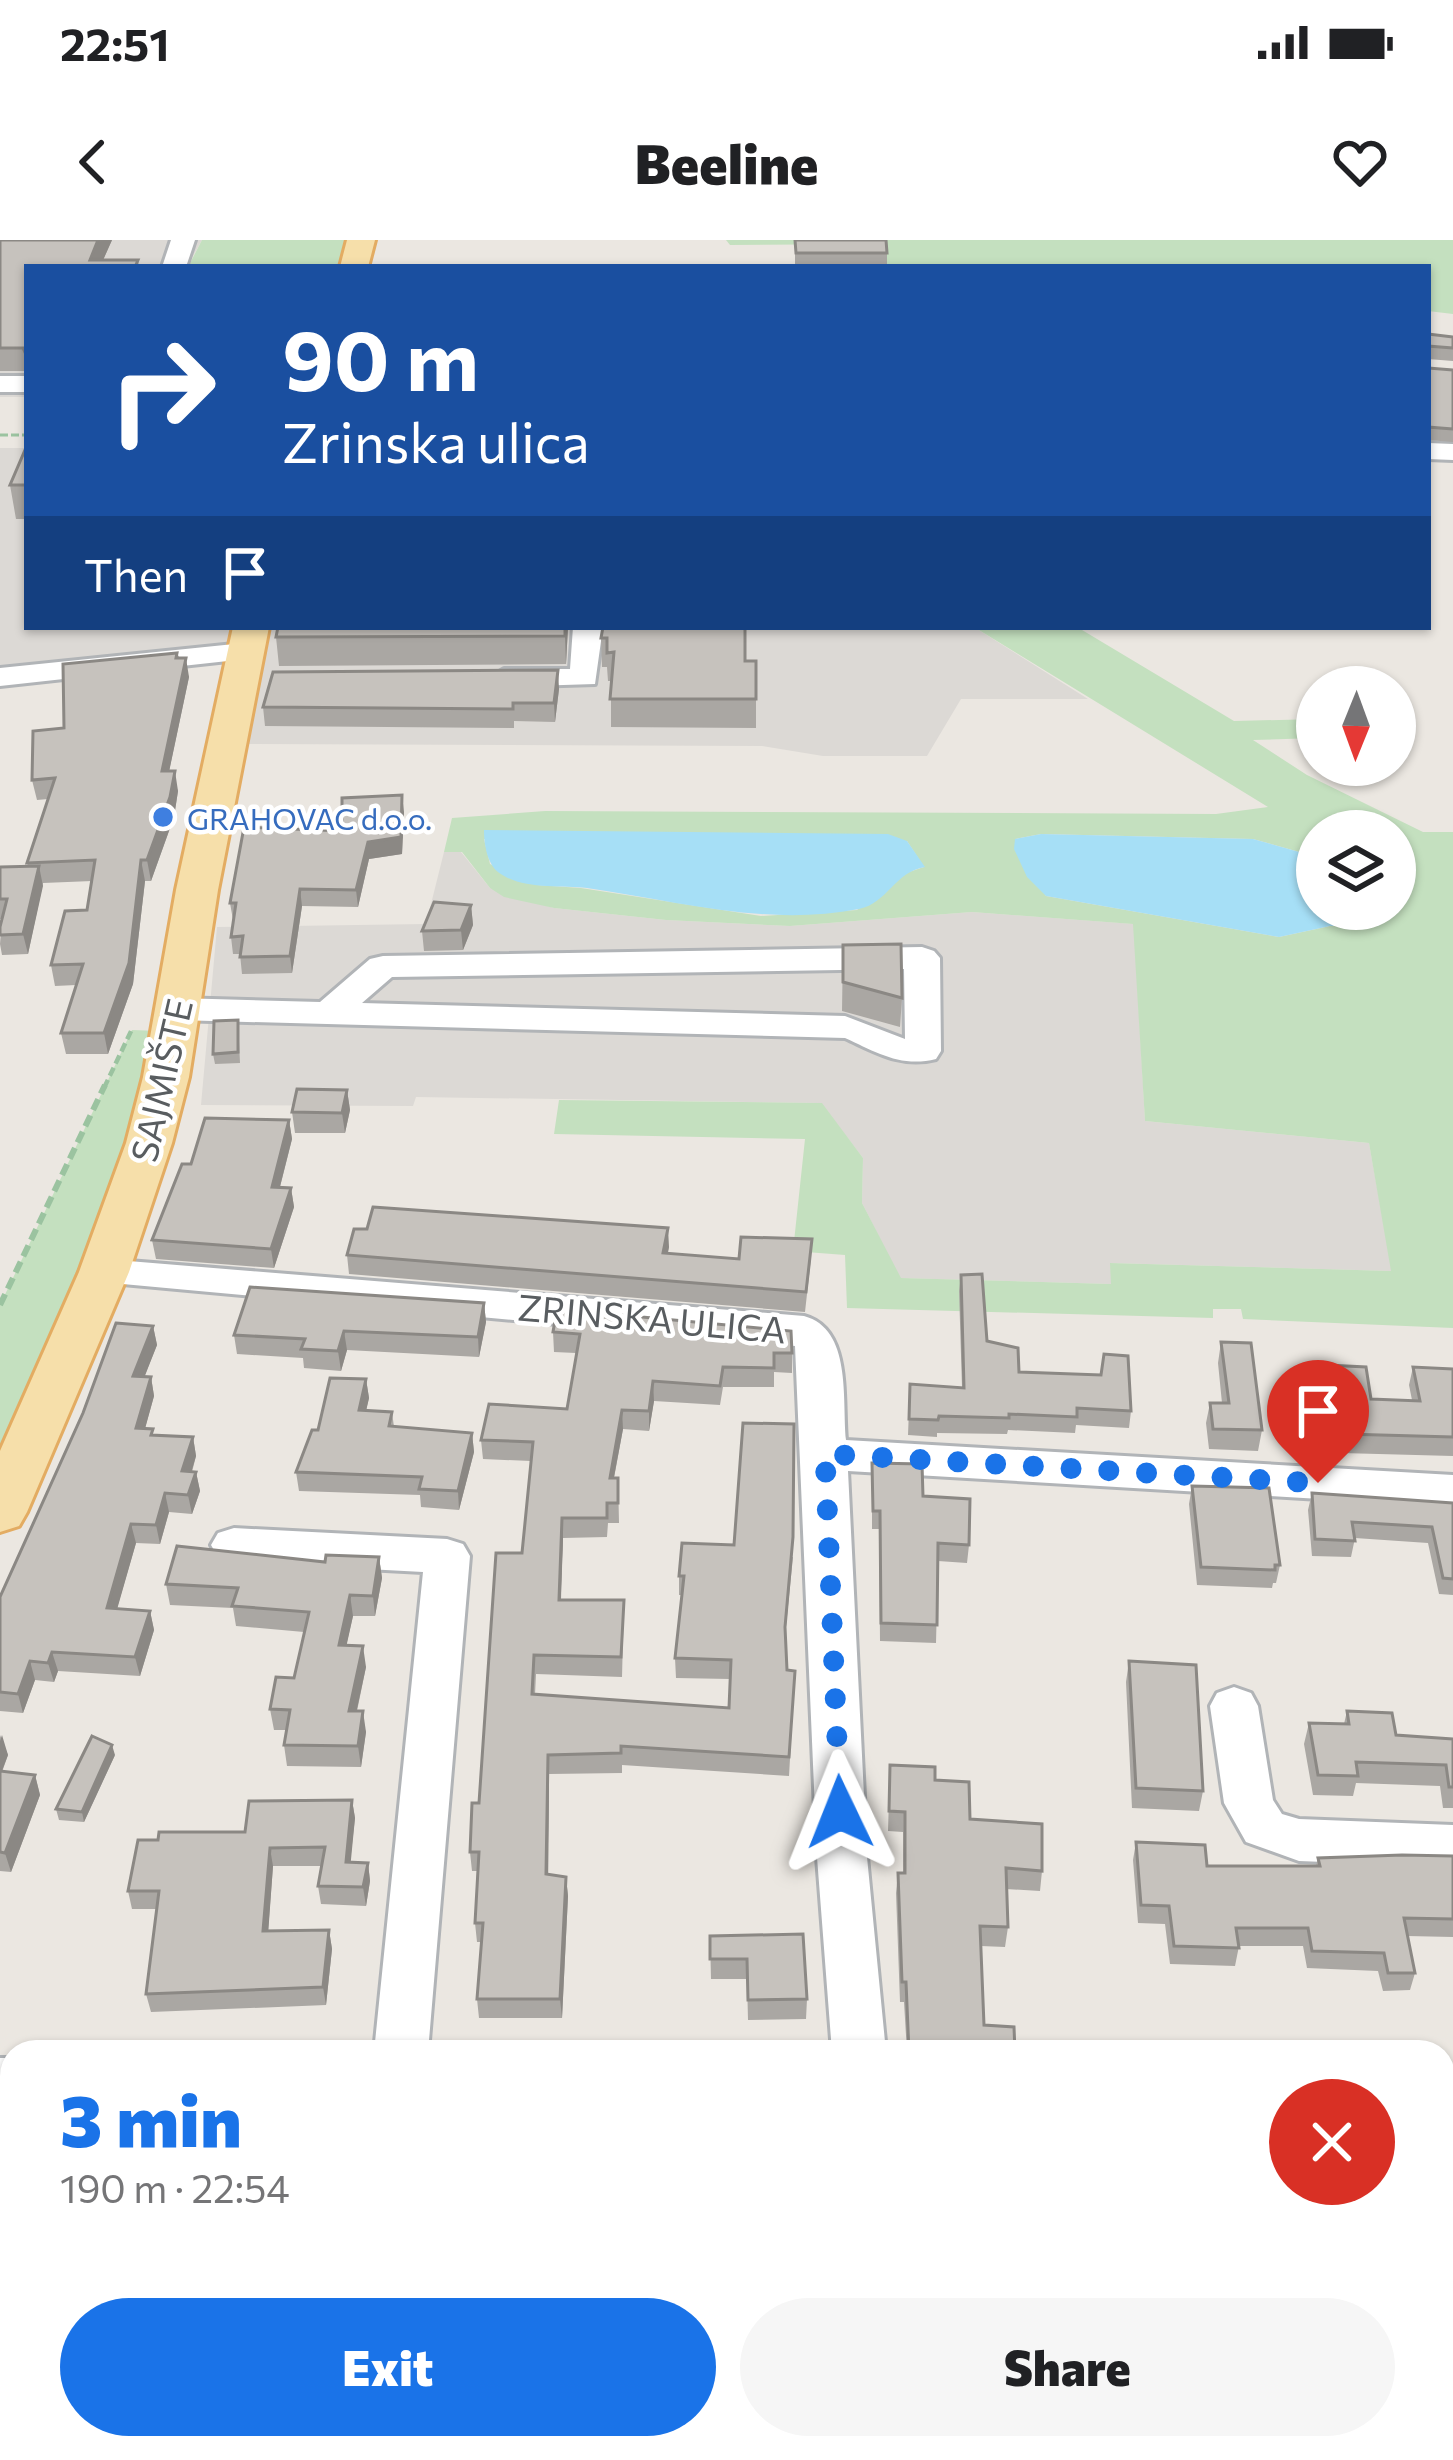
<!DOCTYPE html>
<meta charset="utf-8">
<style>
body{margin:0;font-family:Commissioner,sans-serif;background:#f6f6f6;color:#202124;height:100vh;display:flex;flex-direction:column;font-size:45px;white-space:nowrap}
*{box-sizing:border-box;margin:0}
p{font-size:39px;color:#757577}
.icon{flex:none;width:66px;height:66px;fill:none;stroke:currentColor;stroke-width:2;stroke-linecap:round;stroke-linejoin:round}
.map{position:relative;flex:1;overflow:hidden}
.drawer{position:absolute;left:0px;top:1800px;width:1455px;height:420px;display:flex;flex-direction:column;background:#fff;border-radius:36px 36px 0 0;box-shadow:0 3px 9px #0004}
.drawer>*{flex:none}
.top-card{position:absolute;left:24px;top:24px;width:1407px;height:366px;border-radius:0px;box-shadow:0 3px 9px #0004;background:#1a4fa0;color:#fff;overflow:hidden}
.needle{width:78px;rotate:181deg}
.fabs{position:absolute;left:1296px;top:426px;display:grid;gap:24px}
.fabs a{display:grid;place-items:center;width:120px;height:120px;border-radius:50%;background:#fff;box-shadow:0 3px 9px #0004;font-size:60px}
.pin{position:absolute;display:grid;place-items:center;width:102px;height:102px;color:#fff;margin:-123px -51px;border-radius:50% 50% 50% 0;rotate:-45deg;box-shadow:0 0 12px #0007}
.pin .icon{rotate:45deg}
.me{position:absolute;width:132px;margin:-66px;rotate:358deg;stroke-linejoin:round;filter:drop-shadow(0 0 9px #0008)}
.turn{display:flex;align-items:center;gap:42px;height:252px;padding:0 60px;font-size:54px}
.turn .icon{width:156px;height:156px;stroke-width:2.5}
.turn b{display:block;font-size:84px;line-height:102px}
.then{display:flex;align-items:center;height:114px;padding:0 60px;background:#0003;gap:24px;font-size:45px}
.round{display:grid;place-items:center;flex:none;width:126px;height:126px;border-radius:63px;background:#f6f6f6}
.summary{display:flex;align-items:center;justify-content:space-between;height:204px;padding:0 60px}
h1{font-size:72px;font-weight:800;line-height:90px;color:#1a73e8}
.cta{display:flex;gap:24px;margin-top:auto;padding:24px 60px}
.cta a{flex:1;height:138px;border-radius:72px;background:#1a73e8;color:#fff;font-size:48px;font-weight:800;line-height:138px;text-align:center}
.cta a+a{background:#f6f6f6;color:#202124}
.status{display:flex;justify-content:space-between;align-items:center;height:84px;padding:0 60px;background:#fff;direction:ltr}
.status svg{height:33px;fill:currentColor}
header{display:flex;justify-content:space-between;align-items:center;height:156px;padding:0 60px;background:#fff;font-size:54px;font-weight:800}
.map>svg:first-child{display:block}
.industrial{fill:#dcd9d5}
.green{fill:#c4e0bf;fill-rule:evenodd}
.water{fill:#a6dff6}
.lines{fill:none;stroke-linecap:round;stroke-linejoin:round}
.minor-casing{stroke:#b1b4b7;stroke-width:6}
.major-casing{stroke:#e3ac62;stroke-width:6}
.path-far2{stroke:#9bc3a0;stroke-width:3;stroke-dasharray:8 3;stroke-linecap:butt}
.path-far1{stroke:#9bc3a0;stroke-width:4.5;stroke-dasharray:9 4.5;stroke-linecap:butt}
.path{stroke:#9bc3a0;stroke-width:6;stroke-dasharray:12 6;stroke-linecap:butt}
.minor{fill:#fff;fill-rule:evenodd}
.major{fill:#f6dfaa;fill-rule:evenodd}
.wall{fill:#aaa7a3}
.shaded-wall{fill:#8b8884}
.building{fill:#c6c2bd;stroke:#8b8884;stroke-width:3}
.route{stroke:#1a73e8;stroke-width:21;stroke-dasharray:0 37.8}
.shop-dot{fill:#3f7fe0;stroke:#fff;stroke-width:4.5}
.labels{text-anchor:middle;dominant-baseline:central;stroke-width:9;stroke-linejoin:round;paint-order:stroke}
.far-shop-label{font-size:30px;fill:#366cbe;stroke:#fff;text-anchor:start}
.street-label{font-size:36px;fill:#595d60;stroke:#fff}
</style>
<div class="status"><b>22:51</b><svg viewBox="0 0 49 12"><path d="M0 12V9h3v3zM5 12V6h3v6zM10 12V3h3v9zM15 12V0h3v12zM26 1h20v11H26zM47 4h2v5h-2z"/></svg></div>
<header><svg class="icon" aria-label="back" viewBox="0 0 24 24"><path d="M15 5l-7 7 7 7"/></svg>Beeline<svg class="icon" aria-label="heart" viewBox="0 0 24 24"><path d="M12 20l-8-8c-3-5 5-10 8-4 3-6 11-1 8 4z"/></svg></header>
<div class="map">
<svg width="1453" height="2220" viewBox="0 0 1453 2220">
<rect width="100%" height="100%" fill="#ebe7e1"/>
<path class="industrial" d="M0,0H202L187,27H27V157H0Z
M0,208H27V387H974L1088,459H961L927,516H823L762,506L226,504L244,413L0,437Z
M444,612H461L490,648L554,668L666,680L790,686L972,672L1134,684L1145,881L1369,903L1392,1031L1111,1023L1112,1044L900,1038L862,963L863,918L821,863L416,857L413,866L201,865L217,687L426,684Z"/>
<path class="green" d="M202,0H361L354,27H188Z
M726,0H1453V74L1428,71V27H886L883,4L730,5Z
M974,387H1077L1234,481L1317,479V498L1253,500L1307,535L1423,592H1453V1088L1243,1079L1241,1069H1213V1078L847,1068L845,1015L793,1011L805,899L554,894L559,860L822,863L863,918L862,963L901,1038L1111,1044L1110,1023L1391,1031L1369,903L1145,881L1133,684L972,672L790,686L666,680L554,668L504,657L490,648L462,612H444L452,578L545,571L1216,574L1268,567ZM1317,591H1395V669H1384L1386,675L1378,685L1330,686L1279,697L1046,656L1015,599L1041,594L1253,599L1317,617ZM484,599L907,601L924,627L900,635L857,670L761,676L581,648L537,645L490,624Z
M132,790L159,791L122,930L0,1230V1065Z"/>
<path class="water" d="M484,590L888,594L907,601L925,627C894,632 888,663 859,669C766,687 678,661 587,648C559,645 521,650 498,632C487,623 484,604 484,590Z
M1041,594L1253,599L1317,617V669H1384L1387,674L1378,686H1330L1279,697L1046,656L1027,637L1014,609L1015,599Z"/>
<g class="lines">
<g class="minor-casing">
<path id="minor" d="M171,0H195L186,27H162Z
M0,136H27V152H0Z
M1428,203L1453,204V220L1428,219Z
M573,387H603L595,444L504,447L489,438L504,429H570Z
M244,403L255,406L259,412L255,418L0,446V428Z
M922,707L934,711L940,718L941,811L936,819C901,828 876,812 845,798L177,780L164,777L159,769L164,761L177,758L320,762L370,719L383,716ZM904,729L905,799L845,776L362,763L392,737Z
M104,1019L804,1076C852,1089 842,1158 846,1200L1453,1235V1267L848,1231L867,1617L886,1812H832L817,1617L795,1106L90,1041L84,1032L90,1023Z
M234,1288L447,1299L463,1304L470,1316L428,1812H374L423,1332L234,1322L218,1317L211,1305L218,1293Z
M1234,1447L1251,1453L1258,1466L1273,1560L1282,1574L1299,1579L1453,1585V1627L1299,1621L1246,1602L1224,1563L1210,1466L1217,1453Z
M0,1818H12V1866H0Z
M341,2208H401V2220H341Z
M853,2208H913L914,2220H854Z"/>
</g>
<g class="major-casing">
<path id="major" d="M347,0H375L368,27H340Z
M233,387H269L218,650L189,837L172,903L129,1032L27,1272L19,1286L0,1292V1211L79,1032L126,903L143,837L176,650Z"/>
</g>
<path class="path-far2" d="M0,195H27"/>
<path class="path-far1" d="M104,848L133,787"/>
<path class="path" d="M0,1065L105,845"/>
<use href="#minor" class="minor"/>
<use href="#major" class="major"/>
</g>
<path class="wall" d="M0,0H112L103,20H138L139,27H27V131H0Z
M795,0L887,13V27H795Z
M1428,94L1453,97V121L1428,119Z
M1428,128L1453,130V202L1428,200Z
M27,210V279H16L10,245Z
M568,387L566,424L279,426L276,397Z
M601,398L745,421H756V488L611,487V441H608L607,427H602Z
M177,413L189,437L169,531L178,551L174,577L151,641H145L133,744L108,814H66L61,793L76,745L55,746L51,725L87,670L92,641L43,643L28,714L2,715L0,704L2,679H0V627L28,626L27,623L48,559L37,560L32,540L64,488Z
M559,449L555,482L514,481V488L265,486L263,467Z
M404,572L402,614L369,619L358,667L302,666L292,733L242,734L240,714H233L231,697L233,680L230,663L342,591Z
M471,665L473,685L463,710L424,711L422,691Z
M843,705L902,758L900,787L842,771Z
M238,780L240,823L215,824L213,814Z
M347,850L350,870L345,893H295L292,872Z
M289,880L292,899L280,947L291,948L294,967L274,1028L156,1019L152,1000L191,924Z
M669,1007L668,1013L739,1019L811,1018L805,1072L349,1034L347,1015Z
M961,1035L987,1101L1019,1132L1131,1171L1129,1188L1076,1185L1075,1193L1008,1190L1007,1194L937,1193V1197L908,1195L910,1144L962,1147L959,1051Z
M484,1063L486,1082L479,1117L347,1110L341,1131L304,1128L303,1118L237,1114L234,1095Z
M557,1069L792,1113V1133L774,1132V1147H723L720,1165L654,1161L649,1191L623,1189L614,1238H618L619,1283H608L607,1297L563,1298L561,1360H624L622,1437L536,1434L535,1455L729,1468L730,1439L676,1438L675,1418L682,1355H679V1336L793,1317L785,1396L787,1430L795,1431L789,1536L622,1525V1533L549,1534L548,1634L566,1637L568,1656L562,1778H479L477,1759L481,1702H477L475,1683L477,1631H472L470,1612L522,1313L531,1221L483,1219L481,1200L567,1169L576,1113L554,1112L553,1092Z
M153,1086L157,1105L144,1137H151L154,1156L145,1188L154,1195L193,1197L196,1216L192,1232H196L200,1251L192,1274L169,1272L160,1304L136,1303L117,1368L150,1371L154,1390L140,1436L58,1431L54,1442L35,1440L23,1473L0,1471V1357Z
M1221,1102L1262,1190L1258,1211L1209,1209L1206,1183L1210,1163H1222L1218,1123Z
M1326,1125L1371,1159L1412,1160L1409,1145L1413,1127L1453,1129V1216L1304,1212L1301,1178L1305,1160L1326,1159L1322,1143Z
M366,1139L369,1158L366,1170L392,1172L394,1187L472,1193L474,1212L459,1270L421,1267L420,1255L299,1251L296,1232L318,1190Z
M872,1223L923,1256L969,1305L967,1323L938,1321L936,1403L880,1401L879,1289H872Z
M1192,1246L1280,1325L1276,1343H1273L1272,1348L1197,1345L1189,1264Z
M1312,1253L1453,1263V1355L1439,1354L1428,1303L1355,1298L1351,1317L1312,1316L1308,1270Z
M379,1317L382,1338L375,1376H353L346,1406L366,1427L357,1471L366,1492L361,1527L287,1526L284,1505L286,1490H274L270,1469L294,1438L304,1392L236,1386L233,1368L170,1365L166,1344L325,1322Z
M1129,1421L1203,1551L1199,1571L1132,1568L1126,1442Z
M1347,1471L1396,1495L1453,1499V1568H1443L1440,1546L1356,1543L1353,1556L1313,1555L1304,1504L1309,1483L1344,1484Z
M0,1495L8,1515L2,1532L35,1535L40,1555L11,1632L0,1631Z
M115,1515L84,1582L59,1580L56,1569Z
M890,1525L935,1540L970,1579L1042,1631L1040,1651L1006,1649L1008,1687L1005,1707L981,1706L984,1785L1015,1812H907L904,1762H900L896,1653L898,1633H903V1592L888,1591Z
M352,1560L355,1578L350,1622L368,1623L370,1641L366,1666L321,1664L318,1646L322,1626H273L268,1691L329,1690L332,1709L326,1765L151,1772L146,1754L157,1669H132L128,1651L158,1600L245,1592Z
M1136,1602L1207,1626H1316L1318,1618L1453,1616V1697L1407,1696L1415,1733L1410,1750L1383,1751L1378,1731L1307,1728L1303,1706H1239L1235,1726L1170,1724L1165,1684L1138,1683L1133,1620Z
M710,1696L807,1759L806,1779L748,1780L747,1739H711Z
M0,1924L12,1927V2022L0,2019Z
M444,2208H621L620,2220H443Z
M923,2208H1053L1052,2220H924Z"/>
<path class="shaded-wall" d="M98,0H112L100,27L90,20Z
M565,387H568L566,424L565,396Z
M186,418L189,437L165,551L162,531Z
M558,430L559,449L555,482L554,463Z
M175,531L178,551L174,577L151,641L147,620Z
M402,555L404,572L402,614L369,619L358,667L356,650L368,602Z
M141,620L145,641L133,744L108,814L104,793Z
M39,626L43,646L28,714L23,694Z
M300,649L302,666L292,733L290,716Z
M471,665L473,685L463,710L461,690Z
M347,850L350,870L345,893L342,873Z
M289,880L292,899L275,966L272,947Z
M291,948L294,967L274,1028L271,1009Z
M668,988L669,1007L663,1032V1013Z
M484,1063L486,1082L479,1117L478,1097Z
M153,1086L157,1105L137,1156L133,1136Z
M344,1091L347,1110L341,1131L338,1111Z
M151,1137L154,1156L140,1207L136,1188Z
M366,1139L369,1158L362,1189L359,1170Z
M653,1141L654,1161L649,1191V1171Z
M622,1170L623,1189L610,1258V1238Z
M472,1193L474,1212L459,1270L458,1251Z
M193,1197L196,1216L186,1250L182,1231Z
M196,1232L200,1251L192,1274L188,1255Z
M165,1253L169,1272L160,1304L156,1285Z
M562,1278L563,1298L560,1380L559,1360Z
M131,1284L136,1303L112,1387L107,1368Z
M379,1317L382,1338L375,1376L373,1356Z
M350,1355L353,1376L342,1426L339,1405Z
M150,1371L154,1390L140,1436L135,1417Z
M363,1406L366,1427L352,1492L349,1471Z
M52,1412L58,1431L54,1442L48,1423Z
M30,1421L35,1440L23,1473L18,1454Z
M363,1471L366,1492L361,1527L358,1506Z
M2,1495L8,1515L0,1536V1501Z
M112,1505L115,1515L84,1582L82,1572Z
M548,1515L549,1534L548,1653L546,1634Z
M35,1535L40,1555L11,1632L5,1613Z
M352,1560L355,1578L349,1640L346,1622Z
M270,1608L273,1626L267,1709L263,1691Z
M368,1623L370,1641L366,1666L363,1647Z
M566,1637L568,1656L562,1778L560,1759Z
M329,1690L332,1709L326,1765L323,1747Z"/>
<path class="building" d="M0,0H98L90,20H138L135,27H27V117L23,108H0Z
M795,0H886L887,13H796Z
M1428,94L1453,97V108L1428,106Z
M1428,128L1453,130V189L1428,187Z
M25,210H27V245H10Z
M278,387H565V396L276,397Z
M603,387H745V421H756V459H610L614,412L607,413V398H601Z
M177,413L176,418H186L162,531H175L170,557L147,620H141L129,723L104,793H61L83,724L51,725L65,671L87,670L95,620L27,623L55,538L32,540L33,491L64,488L63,424Z
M558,430L554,463H513V469L263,467L273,432Z
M402,555L401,597L368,602L356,650L300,649L290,716L240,717L243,696L231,697L236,663H230L244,587L342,591V558Z
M39,626L23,694L0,695V687L7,659H0V627Z
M434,662L471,665L461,690L422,691Z
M901,704L902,758L843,742V705Z
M238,780V812L213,814L214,781Z
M297,849L347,850L342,873L292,872Z
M205,878L289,880L272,947L291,948L271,1009L152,1000L182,924H191Z
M373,967L668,988L663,1013L739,1019L741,997L812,999L806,1052L347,1015L354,989H367Z
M982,1034L987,1101L1018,1108L1019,1132L1101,1135L1104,1114L1128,1116L1131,1171L1077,1168V1177L1009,1174V1178L939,1176L938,1180L909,1179L910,1144L964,1148L961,1035Z
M250,1047L484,1063L478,1097L344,1091L338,1111L301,1109L305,1099L234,1095Z
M557,1069L791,1091L792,1113H774V1128L723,1127L720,1146L653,1141L649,1171L622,1170L610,1238H618V1263H607V1278H562L559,1360H624L621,1417L534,1415L532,1454L729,1468L731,1420L675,1418L684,1336H679L682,1303L734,1305L743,1183L794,1184L793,1297L785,1387L787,1430L795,1431L789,1517L621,1506V1513L548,1515L546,1634L566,1637L560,1759H477L483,1683H475L479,1612H470L472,1563H479L496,1313H522L533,1202L481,1200L489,1164L567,1169L580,1094L553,1092Z
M116,1083L153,1086L133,1136L151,1137L136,1188L153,1189L151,1195L193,1197L182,1231L196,1232L188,1255L165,1253L156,1285L131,1284L107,1368L150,1371L135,1417L52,1412L48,1423L30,1421L18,1454L0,1452V1357L83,1173Z
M1221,1102L1251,1103L1262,1190L1213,1189L1210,1163H1229Z
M1326,1125L1366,1127L1371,1159L1420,1161L1413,1127L1453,1129V1197L1308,1193L1305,1160L1336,1159Z
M330,1138L366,1139L359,1170L392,1172L389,1186L472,1193L458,1251L419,1249L422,1237L296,1232L312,1190H318Z
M872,1223L922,1224L923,1256L970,1259L969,1305L938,1303L937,1385L881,1383L880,1271H873Z
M1192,1246L1269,1248L1280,1325H1275V1330L1201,1327Z
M1312,1253L1453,1263V1339L1443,1338L1432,1287L1352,1282L1355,1301L1315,1299Z
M177,1306L325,1322L326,1315L379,1317L373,1356L350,1355L339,1405L363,1406L349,1471H363L358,1506L284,1505L290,1470L270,1469L276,1437L294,1438L309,1372L232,1366L238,1348L166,1344Z
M1129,1421L1196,1425L1203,1551L1136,1548Z
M1347,1471L1392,1473L1396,1495L1453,1499V1547H1449L1446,1525L1356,1522L1358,1536L1318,1535L1309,1483L1349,1484Z
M92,1496L112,1505L82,1572L56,1569Z
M890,1525L935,1527V1540L969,1542L970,1579L1042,1584V1631L1006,1628L1008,1687L980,1686L984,1785L1014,1787L1015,1812H909L906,1742H902L898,1633H905V1572L889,1571Z
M0,1531L35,1535L5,1613L0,1612Z
M352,1560L346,1622L368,1623L363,1647L318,1646L325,1607L270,1608L263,1691L329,1690L323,1747L146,1754L159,1651H128L138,1600H158L159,1592H245L249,1561Z
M1136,1602L1205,1605L1207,1626H1320L1318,1618L1402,1615L1453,1616V1679L1404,1678L1415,1733H1388L1384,1713L1312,1711L1308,1688H1236L1239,1708L1174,1706L1169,1666L1141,1665Z
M803,1694L807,1759L748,1760L747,1719H710V1696Z
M0,1924L12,1927V2004L0,2002Z
M444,2208H619V2215H537V2220H443Z
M776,2208H825L826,2220H777Z
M925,2208H990L991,2220H931V2214H925Z
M1013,2208H1053V2213Z"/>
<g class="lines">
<path class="route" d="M840,1572L825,1214L1318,1243"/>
</g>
<circle class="shop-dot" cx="163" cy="577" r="12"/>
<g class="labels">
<g class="far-shop-label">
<text x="187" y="577">GRAHOVAC d.o.o.</text>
</g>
<g class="street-label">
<text transform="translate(160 840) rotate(-77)">SAJMIŠTE</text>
<text transform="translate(652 1077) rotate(5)">ZRINSKA ULICA</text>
</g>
</g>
</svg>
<div class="fabs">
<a><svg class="needle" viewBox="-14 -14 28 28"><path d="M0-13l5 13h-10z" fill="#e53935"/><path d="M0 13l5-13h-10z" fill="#757577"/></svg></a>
<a><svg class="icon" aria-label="layers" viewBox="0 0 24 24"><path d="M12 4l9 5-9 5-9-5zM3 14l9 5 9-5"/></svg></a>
</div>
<div class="pin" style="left:1318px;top:1243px;background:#d93025"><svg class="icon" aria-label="arrive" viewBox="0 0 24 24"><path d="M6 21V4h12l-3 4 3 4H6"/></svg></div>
<svg class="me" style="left:840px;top:1572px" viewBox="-20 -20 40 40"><path d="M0-17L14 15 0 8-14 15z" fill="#1a73e8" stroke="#fff" stroke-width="4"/></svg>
<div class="top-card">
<div class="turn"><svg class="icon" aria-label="right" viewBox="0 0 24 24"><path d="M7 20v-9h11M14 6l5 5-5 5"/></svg><div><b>90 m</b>Zrinska ulica</div></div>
<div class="then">Then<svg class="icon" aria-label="arrive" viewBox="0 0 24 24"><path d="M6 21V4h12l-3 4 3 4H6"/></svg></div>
</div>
<section class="drawer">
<div class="summary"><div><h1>3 min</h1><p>190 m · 22:54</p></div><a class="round" style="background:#d93025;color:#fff"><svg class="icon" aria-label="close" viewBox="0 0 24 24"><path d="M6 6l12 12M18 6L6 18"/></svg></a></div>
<div class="cta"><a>Exit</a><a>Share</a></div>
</section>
</div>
